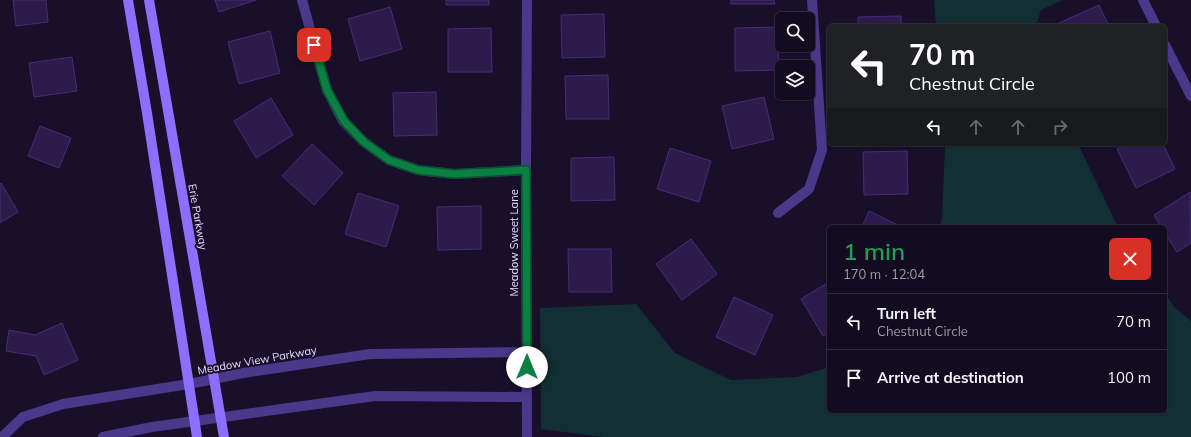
<!DOCTYPE html>
<meta charset="utf-8">
<style>
body{margin:0;font-family:Mulish,sans-serif;background:#20192d;color:#f1f3f6;height:100vh;display:flex;flex-direction:column;font-size:15px;white-space:nowrap}
*{box-sizing:border-box;margin:0}
p{font-size:13px;color:#9d9ba5}
.icon{flex:none;width:22px;height:22px;fill:none;stroke:currentColor;stroke-width:2;stroke-linecap:round;stroke-linejoin:round}
.map{position:relative;flex:1;overflow:hidden}
.sheet{position:absolute;left:827px;top:225px;width:340px;height:188px;display:flex;flex-direction:column;background:#130b20;border-radius:6px;box-shadow:0 1px 3px #0004,0 0 0 1px #322b3e}
.sheet>*{flex:none}
.guide{position:absolute;left:827px;top:24px;width:340px;height:122px;border-radius:6px;box-shadow:0 1px 3px #0004,0 0 0 1px #322b3e;background:#202124;color:#fff;overflow:hidden}
.tools{position:absolute;left:775px;top:12px;display:grid;gap:8px}
.tools a{display:grid;place-items:center;width:40px;height:40px;border-radius:6px;background:#130b20;box-shadow:0 1px 3px #0004,0 0 0 1px #322b3e;font-size:20px}
.pin{position:absolute;display:grid;place-items:center;width:34px;height:34px;color:#fff;margin:-17px;border-radius:8px;box-shadow:0 2px 6px #0006}
.me{position:absolute;width:44px;margin:-22px;rotate:0deg;stroke-linejoin:round;filter:drop-shadow(0 0 3px #0008)}
.turn{display:flex;align-items:center;gap:14px;height:84px;padding:0 16px;font-size:18px}
.turn .icon{width:52px;height:52px;stroke-width:2.5}
.turn b{display:block;font-size:28px;line-height:34px}
.lanes{display:flex;align-items:center;height:38px;padding:0 16px;background:#0003;justify-content:center;gap:20px;direction:ltr}
.lanes .off{opacity:.35}
.round{display:grid;place-items:center;flex:none;width:42px;height:42px;border-radius:6px;background:#20192d}
.overview{display:flex;align-items:center;justify-content:space-between;height:68px;padding:0 16px}
h1{font-size:24px;font-weight:600;line-height:30px;color:#1e9e55}
ul{padding:0;list-style:none}
li{display:flex;align-items:center;gap:12px;height:56px;padding:0 16px;border-top:1px solid #322b3e}
li div{flex:1}
li b{display:block;font-size:15px}
li em{font-style:normal}
.map>svg:first-child{display:block}
.green{fill:#122f34}
.building{fill:#2d1b4b;stroke:#482c78}
.lines{fill:none;stroke-linecap:round;stroke-linejoin:round}
.street{stroke:#4a398a;stroke-width:10}
.secondary{stroke:#8c6fff;stroke-width:10}
.route-casing{stroke:#07532c;stroke-width:10}
.route{stroke:#0b8043;stroke-width:7}
.labels{text-anchor:middle;dominant-baseline:central;stroke-width:4;stroke-linejoin:round;paint-order:stroke}
.street-label{font-size:11px;fill:#e3d8ff;stroke:#190f2a}
</style>
<div class="map">
<svg width="1191" height="437" viewBox="0 0 1191 437">
<rect width="100%" height="100%" fill="#190f2a"/>
<path class="green" d="M934,0H1062L1041,10L1036,26H936Z
M945,144H1078L1118,227H940L942,217Z
M1165,294L1175,308L1191,321V437H602L541,429L540,308L636,304L675,353L731,380L797,377L829,367V411H1165Z"/>
<path class="building" d="M13,0H46L48,22L16,26Z
M215,0H256L219,12Z
M446,0H489V5H446Z
M731,0H774L775,4H731Z
M1099,5L1109,26H1061L1059,23Z
M390,7L402,49L360,61L348,19Z
M604,14L605,57L562,58L561,15Z
M901,16V26H858V17Z
M778,27L779,70L735,71V28Z
M491,28L492,72H448V29Z
M270,31L280,73L239,84L228,42Z
M72,57L77,91L34,97L29,63Z
M608,75L609,119H566L565,76Z
M436,92L437,135L394,136L393,93Z
M764,97L774,139L732,149L722,106Z
M271,98L293,135L256,158L234,121Z
M40,126L71,138L59,168L28,156Z
M312,144L343,173L314,205L282,176Z
M1127,144H1163L1175,169L1136,188L1117,149Z
M670,148L711,161L699,202L657,189Z
M907,151L908,194L864,195L863,152Z
M614,157L615,200L571,201V158Z
M1,183L18,212L0,223V184Z
M1190,192L1191,243L1177,252L1165,233V227H1161L1154,215Z
M358,193L399,206L386,247L345,234Z
M481,206V249L438,250L437,207Z
M869,211L902,227H862Z
M691,239L717,274L682,300L656,264Z
M568,249H611L612,292H569Z
M829,282V333L823,336L801,299Z
M734,297L773,315L755,355L716,337Z
M62,323L78,360L44,375L36,356L6,351L9,330L35,335Z"/>
<g class="lines">
<path class="street" d="M302,0L327,90L343,121L364,142L389,160L418,170L454,174L526,170
M527,0L526,170L527,437
M1143,0L1156,26
M1165,45L1191,96
M778,213L809,189L822,150L812,0
M2,437L23,417L63,404L189,384L243,373L370,354L527,352
M103,437L152,427L195,421L375,396L527,397"/>
<path class="secondary" d="M128,0L147,113L197,437
M149,0L224,437"/>
</g>
<g class="lines">
<g class="route-casing">
<path id="route" d="M314,45L327,90L344,121L364,142L389,160L418,170L454,174L526,170L527,367"/>
</g>
<use href="#route" class="route"/>
</g>
<g class="labels">
<g class="street-label">
<text transform="translate(198 217) rotate(80)">Erie Parkway</text>
<text transform="translate(514 243) rotate(-90)">Meadow Sweet Lane</text>
<text transform="translate(257 360) rotate(-10)">Meadow View Parkway</text>
</g>
</g>
</svg>
<div class="tools">
<a><svg class="icon" aria-label="search" viewBox="0 0 24 24"><circle cx="10" cy="10" r="6"/><path d="M15 15l6 6"/></svg></a>
<a><svg class="icon" aria-label="layers" viewBox="0 0 24 24"><path d="M12 4l9 5-9 5-9-5zM3 14l9 5 9-5"/></svg></a>
</div>
<div class="pin" style="left:314px;top:45px;background:#d93025"><svg class="icon" aria-label="arrive" viewBox="0 0 24 24"><path d="M6 21V4h12l-3 4 3 4H6"/></svg></div>
<svg class="me" style="left:527px;top:367px" viewBox="-20 -20 40 40"><circle r="19" fill="#fff"/><path d="M0-13L10 11 0 6-10 11z" fill="#0b8043"/></svg>
<div class="guide">
<div class="turn"><svg class="icon" aria-label="left" viewBox="0 0 24 24"><path d="M17 20v-9H6M10 6l-5 5 5 5"/></svg><div><b>70 m</b>Chestnut Circle</div></div>
<div class="lanes"><svg class="icon" aria-label="left" viewBox="0 0 24 24"><path d="M17 20v-9H6M10 6l-5 5 5 5"/></svg><svg class="icon off" aria-label="ahead" viewBox="0 0 24 24"><path d="M12 20V5M6 11l6-6 6 6"/></svg><svg class="icon off" aria-label="ahead" viewBox="0 0 24 24"><path d="M12 20V5M6 11l6-6 6 6"/></svg><svg class="icon off" aria-label="right" viewBox="0 0 24 24"><path d="M7 20v-9h11M14 6l5 5-5 5"/></svg></div>
</div>
<section class="sheet">
<div class="overview"><div><h1>1 min</h1><p>170 m · 12:04</p></div><a class="round" style="background:#d93025;color:#fff"><svg class="icon" aria-label="close" viewBox="0 0 24 24"><path d="M6 6l12 12M18 6L6 18"/></svg></a></div>
<ul>
<li><svg class="icon" aria-label="left" viewBox="0 0 24 24"><path d="M17 20v-9H6M10 6l-5 5 5 5"/></svg><div><b>Turn left</b><p>Chestnut Circle</p></div><em>70 m</em></li>
<li><svg class="icon" aria-label="arrive" viewBox="0 0 24 24"><path d="M6 21V4h12l-3 4 3 4H6"/></svg><div><b>Arrive at destination</b></div><em>100 m</em></li>
</ul>
</section>
</div>
